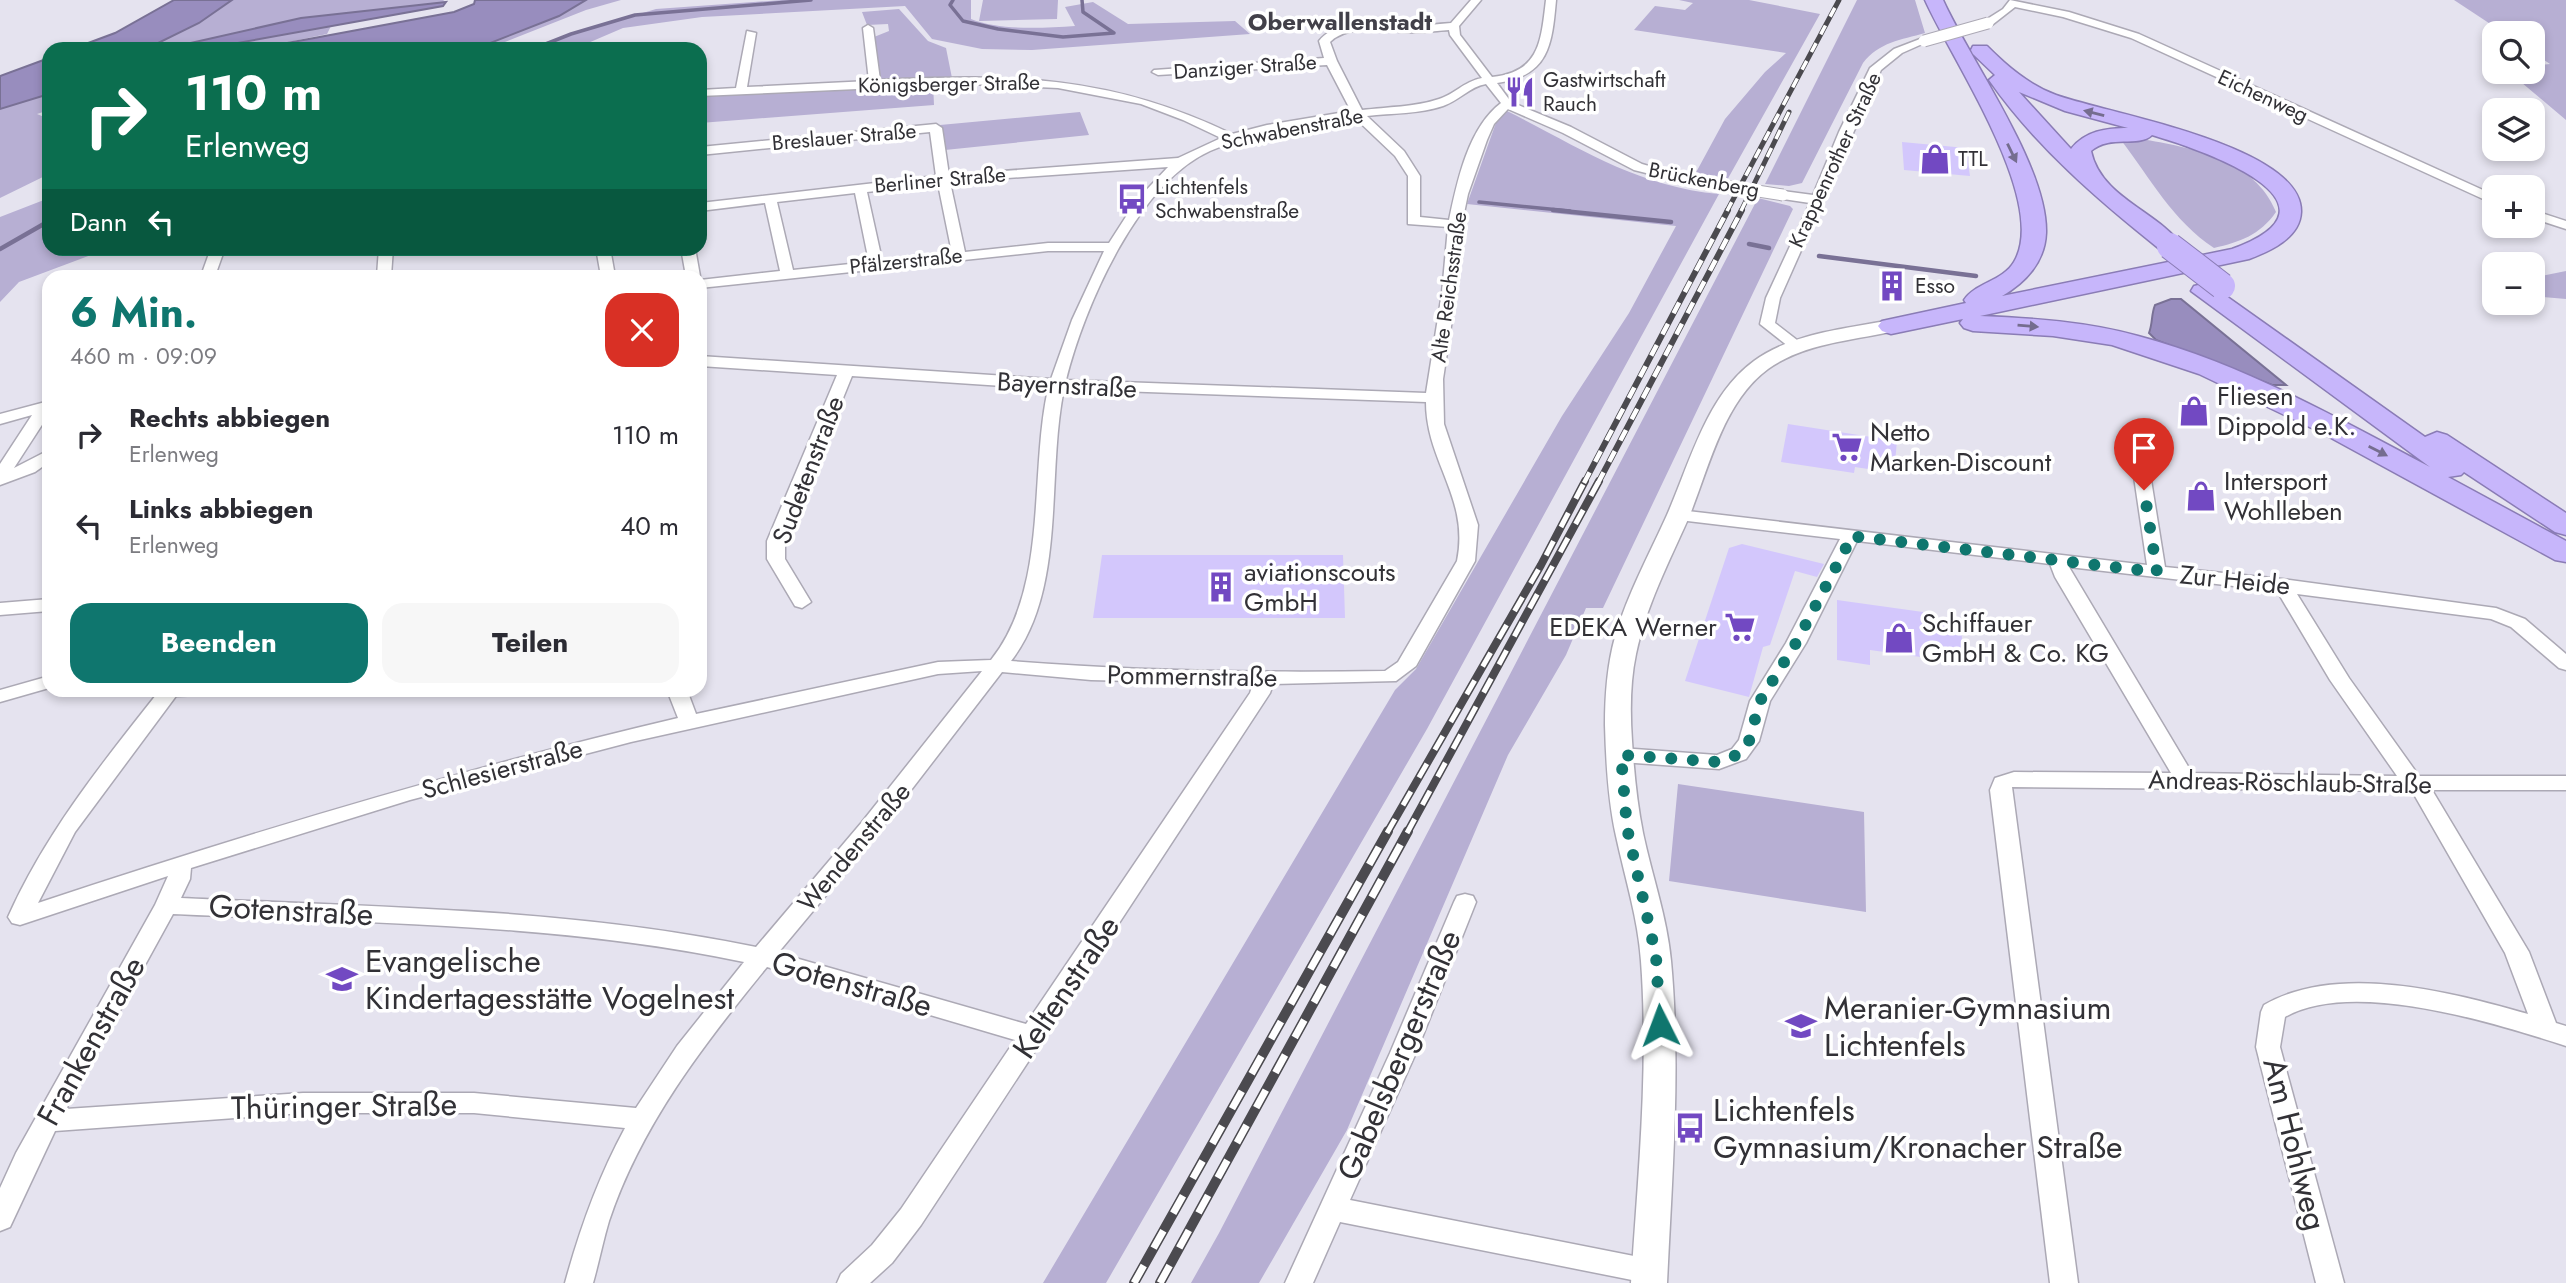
<!DOCTYPE html>
<html lang="de">
<meta charset="utf-8">
<style>
body{margin:0;font-family:Jost,sans-serif;background:#f7f7f7;color:#2b2b33;height:100vh;display:flex;flex-direction:column;font-size:26px;white-space:nowrap}
*{box-sizing:border-box;margin:0}
p{font-size:23px;color:#7c7c81}
.icon{flex:none;width:38px;height:38px;fill:none;stroke:currentColor;stroke-width:2;stroke-linecap:round;stroke-linejoin:round}
.map{position:relative;flex:1;overflow:hidden}
.sheet{position:absolute;left:42px;top:270px;width:665px;height:427px;display:flex;flex-direction:column;background:#fff;border-radius:21px;box-shadow:0 4px 10px #0003}
.sheet>*{flex:none}
.top-card{position:absolute;left:42px;top:42px;width:665px;height:214px;border-radius:21px;box-shadow:0 4px 10px #0003;background:#0b6e4f;color:#fff;overflow:hidden}
.buttons{position:absolute;left:2482px;top:21px;display:grid;gap:14px}
.buttons a{display:grid;place-items:center;width:63px;height:63px;border-radius:14px;background:#fff;box-shadow:0 4px 10px #0003;font-size:35px}
.pin{position:absolute;display:grid;place-items:center;width:60px;height:60px;color:#fff;margin:-72px -30px;border-radius:50% 50% 50% 0;rotate:-45deg;box-shadow:0 0 7px #0007}
.pin .icon{rotate:45deg}
.me{position:absolute;width:77px;margin:-38px;rotate:357deg;stroke-linejoin:round;filter:drop-shadow(0 0 5px #0008)}
.turn{display:flex;align-items:center;gap:24px;height:147px;padding:0 28px;font-size:32px}
.turn .icon{width:91px;height:91px;stroke-width:2.5}
.turn b{display:block;font-size:49px;line-height:60px}
.then{display:flex;align-items:center;height:66px;padding:0 28px;background:#0003;gap:14px;font-size:26px}
.round{display:grid;place-items:center;flex:none;width:74px;height:74px;border-radius:21px;background:#f7f7f7}
.overview{display:flex;align-items:center;justify-content:space-between;height:119px;padding:0 28px}
h1{font-size:42px;font-weight:700;line-height:52px;color:#0f766e}
.button{display:flex;gap:14px;margin-top:auto;padding:14px 28px}
.button a{flex:1;height:80px;border-radius:21px;background:#0f766e;color:#fff;font-size:28px;font-weight:700;line-height:80px;text-align:center}
.button a+a{background:#f7f7f7;color:#2b2b33}
ul{padding:0;list-style:none}
li{display:flex;align-items:center;gap:21px;height:91px;padding:0 28px}
li div{flex:1}
li b{display:block;font-size:26px}
li em{font-style:normal}
.map>svg:first-child{display:block}
.green{fill:#b7afd3}
.water{fill:#988dbe;stroke:#797195;stroke-width:2}
.lines{fill:none;stroke-linecap:round;stroke-linejoin:round}
.stream-far1{stroke:#797195;stroke-width:3.5}
.stream{stroke:#797195;stroke-width:4.5}
.building{fill:#d3c7fc}
.minor-casing{stroke:#aca9b5;stroke-width:3}
.tertiary-casing{stroke:#aca9b5;stroke-width:3}
.trunk-casing{stroke:#8a7cb5;stroke-width:3}
.minor{fill:#fff;fill-rule:evenodd}
.tertiary{fill:#fff;fill-rule:evenodd}
.trunk{fill:#c7b6fb;fill-rule:evenodd}
.rail-far3-casing{stroke:#4b4a4f;stroke-width:5}
.rail-far2-casing{stroke:#4b4a4f;stroke-width:6}
.rail-far1-casing{stroke:#4b4a4f;stroke-width:8}
.rail-casing{stroke:#4b4a4f;stroke-width:10}
.rail-far3{stroke:#fff;stroke-width:3.5;stroke-dasharray:10;stroke-linecap:butt}
.rail-far2{stroke:#fff;stroke-width:4.5;stroke-dasharray:12;stroke-linecap:butt}
.rail-far1{stroke:#fff;stroke-width:5;stroke-dasharray:16;stroke-linecap:butt}
.rail{stroke:#fff;stroke-width:7;stroke-dasharray:20;stroke-linecap:butt}
.minor-bridge-casing{stroke:#aca9b5;stroke-width:13;stroke-linecap:butt}
.trunk-bridge-casing{stroke:#8a7cb5;stroke-width:28;stroke-linecap:butt}
.minor-bridge{stroke:#fff;stroke-width:11}
.trunk-bridge{stroke:#c7b6fb;stroke-width:26}
.oneway{fill:#756d8f}
.route{stroke:#0f766e;stroke-width:12;stroke-dasharray:0 21.6}
.labels{text-anchor:middle;dominant-baseline:central;stroke-width:7;stroke-linejoin:round;paint-order:stroke}
.far-street-label{font-size:21px;fill:#323136;stroke:#fff}
.far-poi-label{font-size:21px;fill:#323136;stroke:#fff;text-anchor:start}
.far-quarter-label{font-size:24px;font-weight:bold;fill:#424049;stroke:#fff}
.street-label{font-size:26px;fill:#323136;stroke:#fff}
.poi-label{font-size:26px;fill:#323136;stroke:#fff;text-anchor:start}
.near-street-label{font-size:32px;fill:#323136;stroke:#fff}
.near-poi-label{font-size:32px;fill:#323136;stroke:#fff;text-anchor:start}
</style>
<div class="map">
<svg width="2566" height="1283" viewBox="0 0 2566 1283">
<rect width="100%" height="100%" fill="#e5e3ef"/>
<path class="green" d="M232,0H443L446,2L302,18L164,49H146L199,23Z
M586,0H621L586,10L505,42L475,49L559,16Z
M782,0H971V19C1001,31 1043,28 1075,26L1065,7L1093,2L1128,24L1235,21L1250,34L1032,50L982,49L932,39L905,6L702,17L623,28L574,49H523L656,9Z
M983,0H1058L1057,19L979,21Z
M1679,0H1749L1820,14L1726,182L1693,178L1725,119L1765,72L1786,53L1634,30L1655,6L1685,10L1693,3Z
M1857,0H1915L1925,33C1901,40 1879,42 1863,63L1802,183L1789,186L1765,184Z
M2454,0H2566V120L2509,72H2532V66L2550,64L2532,52V33H2504Z
M899,9L928,41L946,48L952,78L880,81L874,37L889,31L888,24L867,25L862,12Z
M332,24L327,34L255,49H204Z
M933,83L934,105L700,123V96Z
M49,94V110L37,114L49,119V174L0,198V109Z
M1507,111C1579,147 1635,186 1719,194L1427,729L1106,1283H1043L1395,690L1416,669L1562,416L1629,313L1676,226L1467,204L1498,117Z
M1080,112L1089,135L945,150L940,125Z
M2141,139C2190,147 2256,160 2276,212C2260,235 2240,242 2214,248C2173,221 2150,178 2121,140Z
M49,198V248L107,249L19,282L0,302V217Z
M1758,198L1790,206L1793,209L1603,608H1586L1566,655L1508,755L1347,1130L1259,1283H1191L1219,1233Z
M2566,271V299L2532,296V278Z
M1678,784L1864,812L1866,912L1669,881Z"/>
<path class="water" d="M174,0H232L199,23L146,49H72L115,33Z
M475,0H586L559,16L475,49H255L454,12L474,4Z
M446,2L443,6L204,49H164L301,18Z
M49,58V94L0,109V76Z
M2171,299H2181L2286,385H2272L2156,340L2149,333C2153,322 2151,315 2155,305Z"/>
<g class="lines">
<path class="stream-far1" d="M953,0L950,5L963,21L998,29L1063,37L1114,33L1083,12L1082,0
M533,49L571,34L635,15L811,0
M1479,202L1570,211"/>
<path class="stream" d="M1553,210L1671,222
M1749,244L1769,248
M0,249L49,221
M1819,256L1976,276"/>
</g>
<path class="building" d="M1902,142L1966,148L1970,176L1904,170Z
M1788,424L1897,441L1894,473L1855,467L1854,473L1781,462Z
M1742,544L1824,564L1817,577L1795,571L1770,645L1763,647L1749,697L1685,681L1729,548Z
M1102,555H1343L1345,618H1093Z
M1837,600L1923,612V622L1961,627L1964,663L1870,650V665L1837,660Z"/>
<g class="lines">
<g class="minor-casing">
<path id="minor" d="M1471,0H1481L1459,26L1460,35L1492,77C1540,72 1541,41 1546,0H1556C1552,45 1549,76 1497,83L1511,102L1571,127L1642,164L1700,181L1694,185L1634,170L1563,133L1508,109L1494,124L1487,140L1468,194L1462,223L1456,293L1443,379L1444,424L1478,525L1475,561L1416,666L1396,681L1273,684L1270,693L921,1225L892,1263L870,1283H837L841,1274L872,1245L901,1209L1015,1040L767,967C704,1044 641,1125 609,1221C603,1241 599,1262 593,1283H565C580,1228 598,1178 625,1128L474,1113H303L55,1131L10,1227L0,1231V1188L16,1153L155,905L168,876L20,925L12,923L8,917C46,832 103,762 160,690H225L222,694L176,696L75,832L38,903C249,833 461,769 678,718L667,690H687L696,714L938,662L991,660C1049,587 1029,474 1048,389L852,376L785,541V559L811,602L802,608L795,606L767,559V541L837,375L700,366V356L1051,379L1072,320L1104,251H1048L700,288V280L780,271L765,203L700,211V203L936,176L930,132L700,155V147L936,124L942,128L949,175L1178,158L1221,138L1183,120L1141,104L1058,88L969,84L700,96V90L736,88L747,31L756,33L747,87L869,81L863,28L868,25L873,28L880,80C1013,74 1110,75 1232,134L1267,125L1351,111L1327,65L1158,75L1152,72L1154,70L1324,58L1319,41C1340,16 1378,25 1407,26C1422,26 1436,24 1451,23ZM1449,30L1450,35L1482,78C1463,82 1455,94 1439,99C1415,107 1387,107 1362,110L1337,61L1330,42C1349,24 1380,31 1405,32C1420,33 1434,31 1449,30ZM1486,84L1501,103C1468,128 1457,182 1449,220L1420,217V176L1404,151L1367,116C1392,113 1420,114 1443,106C1460,100 1469,87 1486,84ZM1355,118L1395,156L1408,176V224L1448,227L1442,293L1426,393L1066,380C1084,307 1138,183 1210,151C1255,131 1306,124 1355,118ZM1168,167L1136,201L1109,243H1048L965,252L950,182ZM938,184L952,253L882,260L867,192ZM855,193L869,262L793,270L777,202ZM1064,389L1426,402C1426,462 1470,498 1457,561L1398,662L1385,671C1260,673 1135,671 1011,661C1067,589 1046,475 1064,389ZM982,671L862,822L756,947C568,908 373,907 181,898L190,879L191,868L410,800L631,742L938,674ZM1002,672L1091,680L1253,684L1250,693L1026,1024L778,953L878,833ZM173,914C361,923 560,923 744,962L677,1046L636,1108L474,1093H303L66,1109Z
M2010,0L2069,12L2139,34L2494,195V204L2131,38L2063,17L2015,7L1992,25H1984V21L2003,9Z
M1920,39L1929,41L1902,53L1881,70L1780,298L1775,323L1806,347L1798,352L1793,350L1760,324L1766,298L1810,203L1783,199L1777,195L1783,191L1813,195L1839,132L1870,68L1894,49Z
M2532,210L2566,221V229L2532,218Z
M211,248H225L215,276H201Z
M379,248H393L391,276H377Z
M596,248H610L615,276H601Z
M681,248H695L700,276H686Z
M49,401V414L14,468L49,450V462L35,472L0,485V464L32,415L0,424V414Z
M2136,431L2144,436L2165,567L2282,579L2496,608L2525,619L2566,654V670L2559,668L2511,627L2491,619L2297,594L2349,678L2419,776H2566V790H2432L2529,952L2556,1023L2566,1026V1046C2495,1023 2352,978 2285,1017L2280,1047L2344,1283H2316L2256,1047L2261,1012L2264,1005C2338,962 2451,992 2528,1014L2505,953L2412,791L2012,787L2078,1283H2050L1990,790L1995,778L2014,772L2171,773L2055,577L2050,564L1857,541L1806,643L1770,701L1759,741L1746,759L1719,769L1621,762L1614,760L1611,755L1614,750L1621,748L1717,755L1732,749L1739,740L1750,701L1786,643L1840,539L1679,520L1670,515L1673,511L1679,510L2147,565L2128,436ZM2069,567L2277,591L2330,680L2397,776L2192,773Z
M49,599V611L0,615V603Z
M46,677L49,678V688L0,702V690Z
M1465,894L1473,896L1476,902L1416,1053L1350,1200L1649,1259L1659,1262L1663,1271L1659,1280L1647,1283L1340,1222L1313,1283H1285L1390,1053L1454,902L1457,896Z"/>
</g>
<g class="tertiary-casing">
<path id="tertiary" d="M1891,320L1900,326L1898,330C1854,341 1806,342 1768,369C1723,402 1709,468 1689,517C1669,562 1646,606 1636,654C1630,682 1630,712 1632,741C1634,772 1637,803 1643,833C1652,876 1667,917 1671,961C1681,1068 1672,1176 1667,1283H1631C1638,1176 1649,1068 1641,961C1638,918 1625,878 1616,836C1608,800 1606,762 1605,725C1605,696 1607,666 1615,637C1627,595 1649,555 1667,515C1690,463 1706,396 1754,361C1792,333 1845,329 1891,320Z"/>
</g>
<g class="trunk-casing">
<path id="trunk" d="M1925,0H1943C1971,62 2048,167 2046,233C2045,262 2025,283 2002,296L2232,249C2358,203 2200,149 2152,135C2139,148 2110,134 2091,151C2101,198 2158,211 2182,246L2178,251H2162C2099,201 2035,146 1989,80L1995,75L1973,54L1971,50L1973,46H1987C2007,66 2029,85 2056,95C2105,113 2303,145 2301,212C2300,238 2270,251 2249,259L1980,316C2033,318 2087,322 2138,336C2241,363 2337,418 2430,467L2191,291L2194,286L2203,284L2212,286L2425,437L2437,432L2447,435L2566,513V535L2555,532L2464,472L2461,475L2448,477L2566,541V562L2555,560L2322,433L2199,374L2112,345L2053,336L1973,331L1964,328L1960,323L1963,319L1891,334L1882,331L1878,326L1882,321L1966,303L1964,300C1975,283 2003,281 2014,262C2050,202 1951,59 1925,0ZM2019,92L2065,111L2128,128C2106,128 2085,131 2071,149Z"/>
</g>
<use href="#minor" class="minor"/>
<use href="#tertiary" class="tertiary"/>
<use href="#trunk" class="trunk"/>
<g class="rail-far3-casing">
<path id="rail-far3" d="M1727,211L1839,0
M1741,211L1789,112"/>
</g>
<g class="rail-far2-casing">
<path id="rail-far2" d="M1584,483L1728,210
M1598,483L1742,210"/>
</g>
<g class="rail-far1-casing">
<path id="rail-far1" d="M1387,833L1541,565L1585,481
M1407,833L1599,481"/>
</g>
<g class="rail-casing">
<path id="rail" d="M1134,1283L1388,831
M1160,1283L1408,831"/>
</g>
<use href="#rail-far3" class="rail-far3"/>
<use href="#rail-far2" class="rail-far2"/>
<use href="#rail-far1" class="rail-far1"/>
<use href="#rail" class="rail"/>
<g class="minor-bridge-casing">
<path id="minor-bridge" d="M1924,41L1988,23
M1694,181L1783,195"/>
</g>
<g class="trunk-bridge-casing">
<path id="trunk-bridge" d="M2170,246L2222,286"/>
</g>
<use href="#minor-bridge" class="minor-bridge"/>
<use href="#trunk-bridge" class="trunk-bridge"/>
</g>
<defs><path id="oneway-solid" d="M-6-.8H1V-3.2L6.5 0L1 3.2V.8H-6Z" transform="scale(1.75)"/></defs>
<g class="oneway">
<use href="#oneway-solid" transform="translate(2094 113) rotate(-166)"/>
<use href="#oneway-solid" transform="translate(2012 153) rotate(64)"/>
<use href="#oneway-solid" transform="translate(2028 326) rotate(5)"/>
<use href="#oneway-solid" transform="translate(2378 451) rotate(27)"/>
</g>
<g class="lines">
<path class="route" d="M1660,1025L1656,956L1627,828L1621,755L1719,762L1739,754L1749,741L1760,701L1796,643L1847,546L1850,536L2157,572L2144,490"/>
</g>
<defs>
<g id="restaurant-bare" transform="scale(2.415)"><path d="M-5-6h1v4h1v-4h1v4h1v-4h1v5L-1.5 .5V6h-2V.5L-5-1ZM5-6V6H3V1.5H1.5Q1.5-4 5-6Z" fill="#7249c2" stroke="#fff" stroke-width="2.5" paint-order="stroke"/></g>
<g id="shop-bare" transform="scale(2.415)"><path d="M-5-2.5h2.3a2.7 3.5 0 0 1 5.4 0H5L5.5 6h-11ZM-1.5-2.5h3a1.5 2.3 0 0 0-3 0Z" fill="#7249c2" stroke="#fff" stroke-width="2.5" paint-order="stroke"/></g>
<g id="bus-bare" transform="scale(2.415)"><path d="M-5-6H5V4H4V6H2V4H-2V6H-4V4H-5ZM-3.5-4V0h7V-4ZM-3.5 1.2v1.5H-2V1.2ZM2 1.2v1.5H3.5V1.2Z" fill="#7249c2" stroke="#fff" stroke-width="2.5" paint-order="stroke"/></g>
<g id="building-bare" transform="scale(2.415)"><path d="M-4-6H4V6H1V3H-1V6H-4ZM-2.5-4.3h1.7v1.8h-1.7ZM.8-4.3h1.7v1.8H.8ZM-2.5-1h1.7V.8h-1.7ZM.8-1h1.7V.8H.8Z" fill="#7249c2" stroke="#fff" stroke-width="2.5" paint-order="stroke"/></g>
<g id="supermarket-bare" transform="scale(2.415)"><path d="M-6-5.5h2.5l.6 2H6L4.5 2H-2.5L-4.4-4H-6ZM-1.5 3.2a1.3 1.3 0 1 0 .1 0ZM3 3.2a1.3 1.3 0 1 0 .1 0Z" fill="#7249c2" stroke="#fff" stroke-width="2.5" paint-order="stroke"/></g>
<g id="school-bare" transform="scale(2.415)"><path d="M0-5L7-2L0 1L-7-2ZM-4 1L0 2.5L4 1V4Q0 6-4 4Z" fill="#7249c2" stroke="#fff" stroke-width="2.5" paint-order="stroke"/></g>
</defs>
<g fill-rule="evenodd">
<use href="#restaurant-bare" x="1520" y="92"/>
<use href="#shop-bare" x="1935" y="159"/>
<use href="#bus-bare" x="1132" y="199"/>
<use href="#building-bare" x="1892" y="286"/>
<use href="#shop-bare" x="2194" y="411"/>
<use href="#supermarket-bare" x="1847" y="447"/>
<use href="#shop-bare" x="2201" y="496"/>
<use href="#building-bare" x="1221" y="587"/>
<use href="#supermarket-bare" x="1740" y="627"/>
<use href="#shop-bare" x="1899" y="638"/>
<use href="#school-bare" x="342" y="979"/>
<use href="#school-bare" x="1801" y="1026"/>
<use href="#bus-bare" x="1690" y="1128"/>
</g>
<g class="labels">
<g class="far-street-label">
<text transform="translate(1245 67) rotate(-4)">Danziger Straße</text>
<text transform="translate(949 84) rotate(-1)">Königsberger Straße</text>
<text transform="translate(2263 96) rotate(25)">Eichenweg</text>
<text transform="translate(1292 129) rotate(-11)">Schwabenstraße</text>
<text transform="translate(844 137) rotate(-5)">Breslauer Straße</text>
<text transform="translate(1835 160) rotate(-65)">Krappenrother Straße</text>
<text transform="translate(940 180) rotate(-5)">Berliner Straße</text>
<text transform="translate(1704 180) rotate(11)">Brückenberg</text>
<text transform="translate(906 261) rotate(-6)">Pfälzerstraße</text>
<text transform="translate(1449 287) rotate(-82)">Alte Reichsstraße</text>
</g>
<g class="far-poi-label">
<text x="1543" y="80">Gastwirtschaft<tspan x="1543" dy="24">Rauch</tspan></text>
<text x="1958" y="159">TTL</text>
<text x="1155" y="187">Lichtenfels<tspan x="1155" dy="24">Schwabenstraße</tspan></text>
<text x="1915" y="286">Esso</text>
</g>
<g class="far-quarter-label">
<text x="1340" y="21">Oberwallenstadt</text>
</g>
<g class="street-label">
<text transform="translate(1067 385) rotate(3)">Bayernstraße</text>
<text transform="translate(808 470) rotate(-69)">Sudetenstraße</text>
<text transform="translate(2235 580) rotate(6)">Zur Heide</text>
<text transform="translate(1192 676) rotate(1)">Pommernstraße</text>
<text transform="translate(502 769) rotate(-15)">Schlesierstraße</text>
<text transform="translate(2290 782) rotate(1)">Andreas-Röschlaub-Straße</text>
<text transform="translate(854 847) rotate(-50)">Wendenstraße</text>
</g>
<g class="poi-label">
<text x="2217" y="396">Fliesen<tspan x="2217" dy="30">Dippold e.K.</tspan></text>
<text x="1870" y="432">Netto<tspan x="1870" dy="30">Marken-Discount</tspan></text>
<text x="2224" y="481">Intersport<tspan x="2224" dy="30">Wohlleben</tspan></text>
<text x="1244" y="572">aviationscouts<tspan x="1244" dy="30">GmbH</tspan></text>
<text x="1922" y="623">Schiffauer<tspan x="1922" dy="30">GmbH &amp; Co. KG</tspan></text>
<text x="1717" y="627" text-anchor="end">EDEKA Werner</text>
</g>
<g class="near-street-label">
<text transform="translate(291 910) rotate(3)">Gotenstraße</text>
<text transform="translate(852 984) rotate(16)">Gotenstraße</text>
<text transform="translate(1066 987) rotate(-56)">Keltenstraße</text>
<text transform="translate(91 1041) rotate(-61)">Frankenstraße</text>
<text transform="translate(1399 1055) rotate(-67)">Gabelsbergerstraße</text>
<text transform="translate(344 1106) rotate(-1)">Thüringer Straße</text>
<text transform="translate(2295 1144) rotate(76)">Am Hohlweg</text>
</g>
<g class="near-poi-label">
<text x="365" y="961">Evangelische<tspan x="365" dy="37">Kindertagesstätte Vogelnest</tspan></text>
<text x="1824" y="1008">Meranier-Gymnasium<tspan x="1824" dy="37">Lichtenfels</tspan></text>
<text x="1713" y="1110">Lichtenfels<tspan x="1713" dy="37">Gymnasium/Kronacher Straße</tspan></text>
</g>
</g>
</svg>
<div class="buttons">
<a><svg class="icon" aria-label="search" viewBox="0 0 24 24"><circle cx="10" cy="10" r="6"/><path d="M15 15l6 6"/></svg></a>
<a><svg class="icon" aria-label="layers" viewBox="0 0 24 24"><path d="M12 4l9 5-9 5-9-5zM3 14l9 5 9-5"/></svg></a>
<a>+</a>
<a>−</a>
</div>
<div class="pin" style="left:2144px;top:490px;background:#d93025"><svg class="icon" aria-label="arrive" viewBox="0 0 24 24"><path d="M6 21V4h12l-3 4 3 4H6"/></svg></div>
<svg class="me" style="left:1660px;top:1025px" viewBox="-20 -20 40 40"><path d="M0-17L14 15 0 8-14 15z" fill="#0f766e" stroke="#fff" stroke-width="4"/></svg>
<div class="top-card">
<div class="turn"><svg class="icon" aria-label="right" viewBox="0 0 24 24"><path d="M7 20v-9h11M14 6l5 5-5 5"/></svg><div><b>110 m</b>Erlenweg</div></div>
<div class="then">Dann<svg class="icon" aria-label="left" viewBox="0 0 24 24"><path d="M17 20v-9H6M10 6l-5 5 5 5"/></svg></div>
</div>
<section class="sheet">
<div class="overview"><div><h1>6 Min.</h1><p>460 m · 09:09</p></div><a class="round" style="background:#d93025;color:#fff"><svg class="icon" aria-label="close" viewBox="0 0 24 24"><path d="M6 6l12 12M18 6L6 18"/></svg></a></div>
<ul>
<li><svg class="icon" aria-label="right" viewBox="0 0 24 24"><path d="M7 20v-9h11M14 6l5 5-5 5"/></svg><div><b>Rechts abbiegen</b><p>Erlenweg</p></div><em>110 m</em></li>
<li><svg class="icon" aria-label="left" viewBox="0 0 24 24"><path d="M17 20v-9H6M10 6l-5 5 5 5"/></svg><div><b>Links abbiegen</b><p>Erlenweg</p></div><em>40 m</em></li>
</ul>
<div class="button"><a>Beenden</a><a>Teilen</a></div>
</section>
</div>
